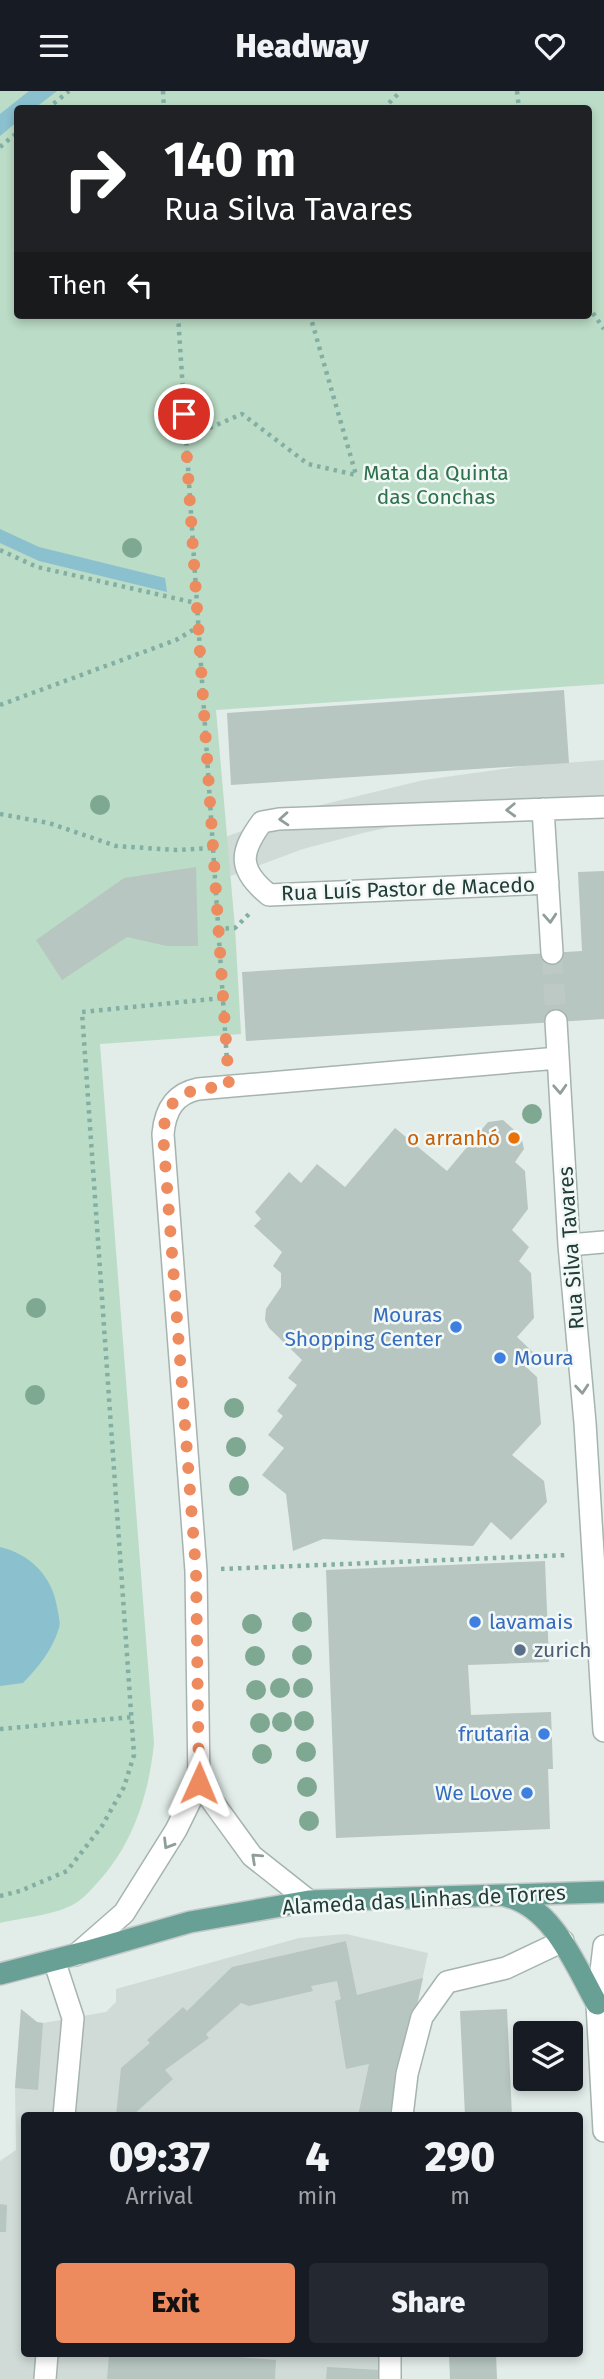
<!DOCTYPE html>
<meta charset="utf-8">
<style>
body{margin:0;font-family:"Fira Sans",sans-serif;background:#242831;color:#f1f3f6;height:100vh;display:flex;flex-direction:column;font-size:26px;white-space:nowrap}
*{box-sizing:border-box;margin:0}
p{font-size:23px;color:#9ea1a6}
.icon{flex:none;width:38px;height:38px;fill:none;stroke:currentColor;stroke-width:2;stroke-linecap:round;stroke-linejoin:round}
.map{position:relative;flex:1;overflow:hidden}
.sheet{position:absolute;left:21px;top:2021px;width:562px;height:245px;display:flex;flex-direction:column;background:#171b24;border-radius:7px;box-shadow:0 4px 10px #0003}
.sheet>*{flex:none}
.guide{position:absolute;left:14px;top:14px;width:578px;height:214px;border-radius:7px;box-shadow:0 4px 10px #0003;background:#202124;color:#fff;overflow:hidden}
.fabs{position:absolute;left:513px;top:1930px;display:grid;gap:14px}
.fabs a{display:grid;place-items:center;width:70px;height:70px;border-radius:7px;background:#171b24;box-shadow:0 4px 10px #0003;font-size:35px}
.pin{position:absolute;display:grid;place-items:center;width:60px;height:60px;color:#fff;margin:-30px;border:4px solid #fff;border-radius:50%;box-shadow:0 2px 7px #0007}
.me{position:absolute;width:77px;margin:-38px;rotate:1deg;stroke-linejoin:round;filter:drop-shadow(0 0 5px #0008)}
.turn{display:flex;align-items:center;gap:24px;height:147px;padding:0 35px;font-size:32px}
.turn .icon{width:91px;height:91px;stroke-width:2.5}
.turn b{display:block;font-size:49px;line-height:60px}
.then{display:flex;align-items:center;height:66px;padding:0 35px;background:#0003;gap:14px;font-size:26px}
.eta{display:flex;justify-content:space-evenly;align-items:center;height:119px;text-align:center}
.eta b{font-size:42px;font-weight:800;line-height:49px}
.button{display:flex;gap:14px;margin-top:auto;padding:14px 35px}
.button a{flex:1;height:80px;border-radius:7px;background:#ed8a5e;color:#111;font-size:28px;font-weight:800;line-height:80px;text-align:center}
.button a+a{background:#242831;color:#f1f3f6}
header{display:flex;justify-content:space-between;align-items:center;height:91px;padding:0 35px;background:#171b24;font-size:32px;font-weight:800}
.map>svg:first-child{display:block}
.built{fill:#d0dbd7}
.green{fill:#bbdcc6;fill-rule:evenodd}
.water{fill:#8bc0cf}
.building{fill:#b7c6c1}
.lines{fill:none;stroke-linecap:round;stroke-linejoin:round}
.minor-tunnel{stroke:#bcc9c5;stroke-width:21;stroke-dasharray:21 10;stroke-linecap:butt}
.minor-casing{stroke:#a5b4af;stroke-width:24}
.major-casing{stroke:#c1c8c7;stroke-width:24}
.path{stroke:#83aea3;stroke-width:4.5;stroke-dasharray:3.5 5;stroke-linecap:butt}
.minor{stroke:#fff;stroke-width:21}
.major{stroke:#68a095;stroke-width:21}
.tree{fill:#7fa892}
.oneway{stroke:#909e9b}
.route{stroke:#ed8a5e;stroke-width:12;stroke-dasharray:0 21.6}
.food-dot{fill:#e8710a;stroke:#f2f8f6;stroke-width:2.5}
.shop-dot{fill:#3f7fe0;stroke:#f2f8f6;stroke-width:2.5}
.service-dot{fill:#5c6f8a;stroke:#f2f8f6;stroke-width:2.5}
.labels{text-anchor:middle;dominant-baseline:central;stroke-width:5;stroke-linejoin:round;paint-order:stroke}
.park-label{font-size:21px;fill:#2e714c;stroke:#f2f8f6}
.street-label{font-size:21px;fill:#223c37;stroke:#f2f8f6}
.food-label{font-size:21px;fill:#c56008;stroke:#f2f8f6;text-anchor:end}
.shop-label{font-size:21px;fill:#366cbe;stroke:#f2f8f6;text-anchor:end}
.service-label{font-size:21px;fill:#4e5e75;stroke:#f2f8f6;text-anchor:start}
</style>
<header><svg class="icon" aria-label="menu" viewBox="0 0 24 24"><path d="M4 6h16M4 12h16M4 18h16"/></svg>Headway<svg class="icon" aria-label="heart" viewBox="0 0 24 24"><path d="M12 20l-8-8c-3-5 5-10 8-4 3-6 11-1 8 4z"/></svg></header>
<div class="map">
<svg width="604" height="2288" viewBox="0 0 604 2288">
<rect width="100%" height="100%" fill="#e2ece8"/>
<path class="built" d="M604,669V707L431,727L363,742L303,758L171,807L0,856L156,772L292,721L424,689L524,675Z
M346,1843L428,1862L405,1969L396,2025H24V2263H382L381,2288H0V2070L16,2059L15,1997L21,1918L37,1931L43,1932L106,1921L116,1911V1898L299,1847Z"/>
<path class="green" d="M0,0H604V593L216,619L235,837L241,943L100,953L154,1652C149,1703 133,1753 98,1791C91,1799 83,1808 74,1813C55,1824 21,1827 0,1832ZM18,18H588V224H18Z"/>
<path class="water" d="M29,0H57L35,17L18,18L17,31L0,45V23Z
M0,438L39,456L165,487L167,501L39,470L0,452Z
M0,1456C30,1463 52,1485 57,1516C58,1523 61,1531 59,1537C52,1560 38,1576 23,1592L0,1595Z"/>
<path class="building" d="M564,599L569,672L231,694L227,622Z
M196,776L198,855H167L127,846L62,889L36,849L124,787Z
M604,780V928L246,950L242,881L582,860L578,781Z
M503,1029L521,1045L524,1058L515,1071L525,1080L528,1118L512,1139L529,1156L519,1170L531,1182L534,1227L517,1246L536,1264L526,1276L537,1286L541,1333L512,1364L544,1390L547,1411L511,1449L491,1431L473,1455L323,1448L293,1460L286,1403L262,1384L284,1357L268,1344L283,1325L277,1320L297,1294L288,1287L302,1269L269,1237L265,1229L266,1218L281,1196V1182L273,1175L282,1161L254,1135L261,1128L255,1121L289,1081L301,1092L317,1073L345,1096L395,1037L447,1080L488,1031Z
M545,1470L549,1571L468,1574L471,1624L551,1621L553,1678H548L550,1738L336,1747L326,1479Z
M346,1850L357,1904L423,1887L405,1969L396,2025H358L369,1973L346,1978L335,1910L341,1908L337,1890L311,1895L313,1900L249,1915L241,1912L206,1943L209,1947L165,1979L173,1988L132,2025H116L121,1977L150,1952L147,1949L183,1916L187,1920L232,1876Z
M21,1918L37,1931L43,1932L38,1999L15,1997Z
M507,1918L512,2025H465L460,1920Z
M0,2113L7,2114L6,2141H0Z
M109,2263H226V2265L276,2269L275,2288H107Z
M449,2263H496L497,2288H450Z
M327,2276L381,2279V2288H326Z"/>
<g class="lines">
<path class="minor-tunnel" d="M552,862L556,930"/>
<g class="minor-casing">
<path id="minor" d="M543,718L552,862
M548,792L269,804C237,778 240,761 262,731L279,728L604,716
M556,930L569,1154L585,1332L604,1640
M569,1154L604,1151
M199,1692L252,1765L309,1810
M604,1855L597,1913L604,2040
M76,1864L124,1822L176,1739L199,1692L196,1480L163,1043C165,1020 174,1003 198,998L558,967
M54,1869L73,1927L64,2025
M402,2025L407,1983L422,1926L447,1891L506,1877L563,1850
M45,2288L47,2263
M390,2288V2263"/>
</g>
<g class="major-casing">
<path id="major" d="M506,1805C554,1817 575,1874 597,1913
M0,1883L85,1861L190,1831L309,1810L604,1801"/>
</g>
<path class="path" d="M163,0L164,18
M517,0L519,18
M47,18L69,0
M383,18L401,0
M0,56L18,41
M588,215L604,238
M178,224L227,970
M186,347L242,323L308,373L356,384L310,224
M0,459L37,476L196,512
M0,614L176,549L198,536
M0,723L49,732L116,755L176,759L212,757
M217,838L235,837L252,820
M221,1478L569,1464
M0,1638L132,1626
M0,1805L20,1800L67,1780L102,1735L124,1696L134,1664L82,921L222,907"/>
<use href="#minor" class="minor"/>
<use href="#major" class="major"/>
</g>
<g class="tree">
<circle cx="132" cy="457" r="10"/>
<circle cx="100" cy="714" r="10"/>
<circle cx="532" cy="1023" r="10"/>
<circle cx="36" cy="1217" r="10"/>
<circle cx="35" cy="1304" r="10"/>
<circle cx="234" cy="1317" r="10"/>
<circle cx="236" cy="1356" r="10"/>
<circle cx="239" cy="1395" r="10"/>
<circle cx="302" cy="1531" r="10"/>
<circle cx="252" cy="1533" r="10"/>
<circle cx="302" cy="1564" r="10"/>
<circle cx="255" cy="1565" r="10"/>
<circle cx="280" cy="1597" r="10"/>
<circle cx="303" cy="1597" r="10"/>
<circle cx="256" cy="1599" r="10"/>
<circle cx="304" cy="1630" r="10"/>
<circle cx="282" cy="1631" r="10"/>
<circle cx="260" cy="1632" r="10"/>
<circle cx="306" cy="1661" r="10"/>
<circle cx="262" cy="1663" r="10"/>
<circle cx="307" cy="1696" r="10"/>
<circle cx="309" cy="1730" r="10"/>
</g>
<defs><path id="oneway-chevron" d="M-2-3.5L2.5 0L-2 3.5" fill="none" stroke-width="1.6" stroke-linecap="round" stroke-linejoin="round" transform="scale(1.75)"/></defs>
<g class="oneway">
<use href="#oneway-chevron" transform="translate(511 719) rotate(178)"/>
<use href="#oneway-chevron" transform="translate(284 728) rotate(176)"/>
<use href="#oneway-chevron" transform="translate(550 827) rotate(86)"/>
<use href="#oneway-chevron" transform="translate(560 998) rotate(87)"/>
<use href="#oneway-chevron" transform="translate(582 1298) rotate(85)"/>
<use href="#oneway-chevron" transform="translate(168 1753) rotate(121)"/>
<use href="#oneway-chevron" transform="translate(256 1767) rotate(-137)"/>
</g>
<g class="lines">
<path class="route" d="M184,323L229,995C191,999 167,998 163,1043L196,1480L199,1692"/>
</g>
<circle class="food-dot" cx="514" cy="1047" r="7"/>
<g class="shop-dot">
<circle cx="456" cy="1236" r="7"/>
<circle cx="500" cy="1267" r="7"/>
<circle cx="475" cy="1531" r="7"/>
<circle cx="544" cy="1643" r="7"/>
<circle cx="527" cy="1702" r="7"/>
</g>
<circle class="service-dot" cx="520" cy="1559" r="7"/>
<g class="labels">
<g class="park-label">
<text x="436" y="382">Mata da Quinta<tspan x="436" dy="24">das Conchas</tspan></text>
</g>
<g class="street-label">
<text transform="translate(408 798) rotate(-2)">Rua Luís Pastor de Macedo</text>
<text transform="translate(571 1157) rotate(-94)">Rua Silva Tavares</text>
<text transform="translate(424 1809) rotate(-3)">Alameda das Linhas de Torres</text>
</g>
<g class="food-label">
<text x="500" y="1047">o arranhó</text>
</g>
<g class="shop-label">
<text x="442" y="1224">Mouras<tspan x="442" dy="24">Shopping Center</tspan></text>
<text x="514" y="1267" text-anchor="start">Moura</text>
<text x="489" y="1531" text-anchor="start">lavamais</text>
<text x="530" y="1643">frutaria</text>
<text x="513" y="1702">We Love</text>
</g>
<g class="service-label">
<text x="534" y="1559">zurich</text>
</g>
</g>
</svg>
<div class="fabs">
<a><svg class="icon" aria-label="layers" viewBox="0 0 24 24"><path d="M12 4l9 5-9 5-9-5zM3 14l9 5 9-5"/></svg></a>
</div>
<div class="pin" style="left:184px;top:323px;background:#d93025"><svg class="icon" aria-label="arrive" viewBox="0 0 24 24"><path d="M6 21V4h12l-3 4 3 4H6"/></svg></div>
<svg class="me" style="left:199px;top:1692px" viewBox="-20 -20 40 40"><path d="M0-17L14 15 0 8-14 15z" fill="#ed8a5e" stroke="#fff" stroke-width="4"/></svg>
<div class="guide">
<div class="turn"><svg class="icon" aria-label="right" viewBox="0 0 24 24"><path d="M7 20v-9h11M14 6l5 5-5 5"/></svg><div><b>140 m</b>Rua Silva Tavares</div></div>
<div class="then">Then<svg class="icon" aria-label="left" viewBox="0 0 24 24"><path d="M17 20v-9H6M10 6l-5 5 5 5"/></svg></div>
</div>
<section class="sheet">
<div class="eta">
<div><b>09:37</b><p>Arrival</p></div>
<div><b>4</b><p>min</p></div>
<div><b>290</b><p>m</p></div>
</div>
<div class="button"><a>Exit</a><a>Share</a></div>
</section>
</div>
